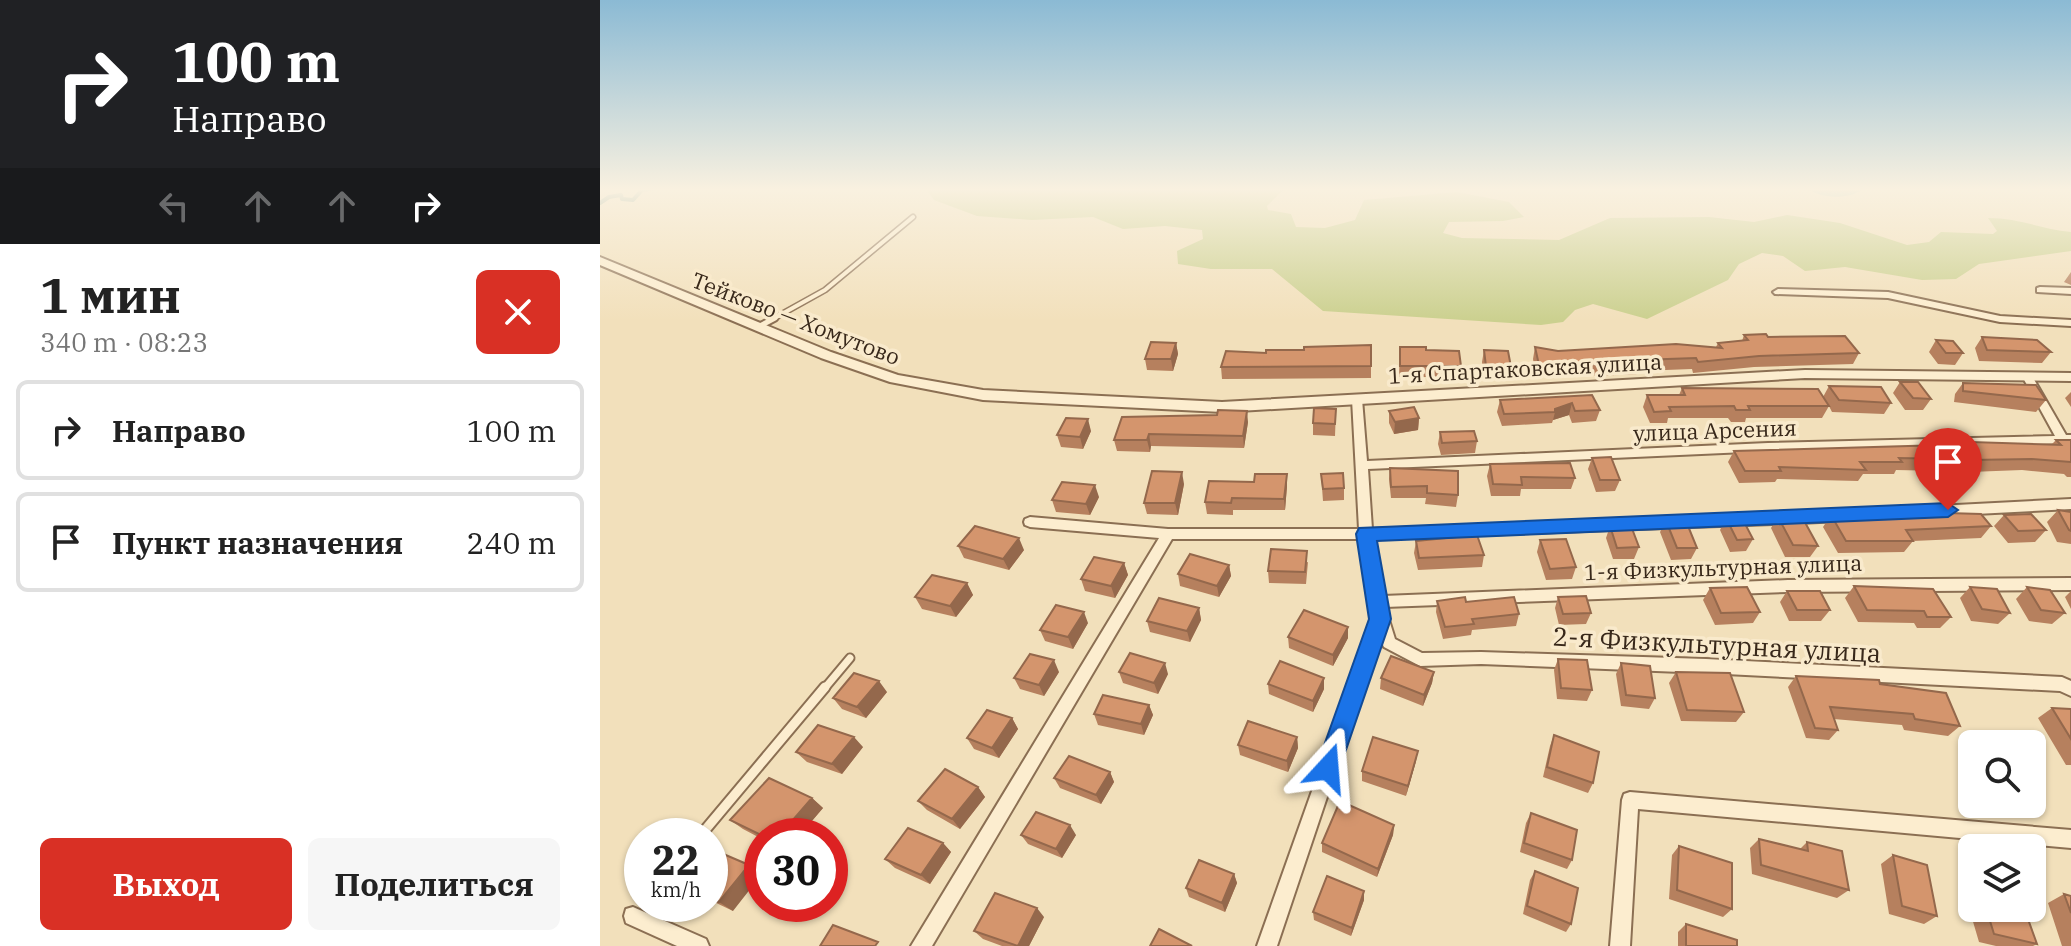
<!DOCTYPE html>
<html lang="ru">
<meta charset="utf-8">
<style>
body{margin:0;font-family:"IBM Plex Serif",serif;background:#f6f6f6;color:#222;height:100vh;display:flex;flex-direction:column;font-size:30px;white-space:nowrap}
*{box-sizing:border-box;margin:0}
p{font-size:26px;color:#767676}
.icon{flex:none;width:44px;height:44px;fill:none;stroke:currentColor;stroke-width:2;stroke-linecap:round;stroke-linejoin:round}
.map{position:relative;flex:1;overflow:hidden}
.side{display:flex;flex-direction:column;background:#fff;width:600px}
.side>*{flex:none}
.guide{background:#202124;color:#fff;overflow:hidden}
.controls{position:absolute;left:1358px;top:730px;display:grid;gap:16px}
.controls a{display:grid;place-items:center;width:88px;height:88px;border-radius:12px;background:#fff;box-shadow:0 2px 6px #0004;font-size:40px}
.speed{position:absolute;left:24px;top:818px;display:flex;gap:16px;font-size:40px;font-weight:700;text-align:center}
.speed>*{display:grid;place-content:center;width:104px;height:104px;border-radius:50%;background:#fff;box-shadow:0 2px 6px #0004;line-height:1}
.speed small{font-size:20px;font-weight:400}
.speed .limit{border:12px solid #d22;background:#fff;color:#111}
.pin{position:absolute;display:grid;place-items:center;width:68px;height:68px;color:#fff;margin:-82px -34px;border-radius:50% 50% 50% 0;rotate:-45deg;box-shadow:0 0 8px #0007}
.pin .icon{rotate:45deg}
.me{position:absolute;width:88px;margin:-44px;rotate:19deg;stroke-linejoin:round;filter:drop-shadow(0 0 6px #0008)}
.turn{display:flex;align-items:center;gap:28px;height:168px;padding:0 40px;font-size:36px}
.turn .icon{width:104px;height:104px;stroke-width:2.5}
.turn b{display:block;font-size:56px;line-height:68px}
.lanes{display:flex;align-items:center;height:76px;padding:0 40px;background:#0003;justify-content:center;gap:40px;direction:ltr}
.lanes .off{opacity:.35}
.round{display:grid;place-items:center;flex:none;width:84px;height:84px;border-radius:12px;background:#f6f6f6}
.headline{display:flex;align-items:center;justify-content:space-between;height:136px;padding:0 40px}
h1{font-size:48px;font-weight:800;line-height:60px}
.primary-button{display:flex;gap:16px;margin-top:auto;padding:16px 40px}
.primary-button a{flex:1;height:92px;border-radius:12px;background:#d93025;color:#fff;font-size:32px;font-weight:800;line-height:92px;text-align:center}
.primary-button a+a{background:#f6f6f6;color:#222}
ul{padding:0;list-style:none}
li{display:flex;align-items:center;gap:24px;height:100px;margin:0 16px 12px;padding:0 24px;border:4px solid #e0e0e0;border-radius:12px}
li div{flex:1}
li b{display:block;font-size:30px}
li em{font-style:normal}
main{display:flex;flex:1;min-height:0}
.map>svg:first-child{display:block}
.green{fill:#cbd08f}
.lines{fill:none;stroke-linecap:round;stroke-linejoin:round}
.stream{stroke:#679085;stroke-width:4}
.river{fill:#a0c2b7;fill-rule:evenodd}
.service-far3-casing{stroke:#8b6f53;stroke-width:7}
.service-far2-casing{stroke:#8b6f53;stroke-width:9}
.service-far1-casing{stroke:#8b6f53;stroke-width:11}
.service-casing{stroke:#8b6f53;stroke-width:13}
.minor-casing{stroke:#8b6f53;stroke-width:4}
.tertiary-casing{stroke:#8b6f53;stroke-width:4}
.service-far3{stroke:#fcedcf;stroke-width:4}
.service-far2{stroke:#fcedcf;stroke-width:5}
.service-far1{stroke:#fcedcf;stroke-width:7}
.service{stroke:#fcedcf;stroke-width:9}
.minor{fill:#fcedcf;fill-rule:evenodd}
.tertiary{fill:#fcedcf;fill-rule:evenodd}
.wall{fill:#b6805e}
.shaded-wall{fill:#94684c}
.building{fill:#d4956d;stroke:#94684c;stroke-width:2}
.route{fill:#1a73e8;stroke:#114b97;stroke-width:2}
.labels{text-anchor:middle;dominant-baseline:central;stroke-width:7;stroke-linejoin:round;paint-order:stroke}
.street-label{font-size:22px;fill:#38281a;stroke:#f9eacc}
.near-street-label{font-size:26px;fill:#38281a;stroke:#f9eacc}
</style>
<main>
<section class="side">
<div class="guide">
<div class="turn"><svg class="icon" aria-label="right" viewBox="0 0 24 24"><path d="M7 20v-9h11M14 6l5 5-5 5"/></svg><div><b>100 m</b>Направо</div></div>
<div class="lanes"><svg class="icon off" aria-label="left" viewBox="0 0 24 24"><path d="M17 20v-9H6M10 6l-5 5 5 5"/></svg><svg class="icon off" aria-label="ahead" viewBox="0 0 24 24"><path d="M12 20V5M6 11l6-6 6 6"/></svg><svg class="icon off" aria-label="ahead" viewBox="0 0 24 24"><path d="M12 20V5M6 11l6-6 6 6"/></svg><svg class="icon" aria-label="right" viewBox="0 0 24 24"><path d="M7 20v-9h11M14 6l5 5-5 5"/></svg></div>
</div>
<div class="headline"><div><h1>1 мин</h1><p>340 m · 08:23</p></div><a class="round" style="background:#d93025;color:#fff"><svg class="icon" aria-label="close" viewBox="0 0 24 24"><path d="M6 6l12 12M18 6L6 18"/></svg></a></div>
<ul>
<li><svg class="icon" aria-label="right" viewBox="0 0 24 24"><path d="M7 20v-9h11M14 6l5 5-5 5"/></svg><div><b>Направо</b></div><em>100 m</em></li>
<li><svg class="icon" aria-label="arrive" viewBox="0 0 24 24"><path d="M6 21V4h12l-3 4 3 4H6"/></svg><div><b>Пункт назначения</b></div><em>240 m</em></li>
</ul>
<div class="primary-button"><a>Выход</a><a>Поделиться</a></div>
</section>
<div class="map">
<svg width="1471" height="946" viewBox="0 0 1471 946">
<rect width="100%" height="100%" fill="#f2e0bb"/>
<path class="green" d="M331,188H685L667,206L668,210L691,214L696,227L725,228L755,220L764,200L857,192L909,202L924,217L903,221L849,222L843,233L862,238L959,240L1010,218L1109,217L1154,222L1187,215L1240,223L1307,245L1329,242L1341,232L1393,234L1397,231L1388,218C1419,218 1441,229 1471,232V251L1379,264L1356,279L1322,280L1245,267L1205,271L1183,256L1162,253L1139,264L1128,280L1047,319L993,304L975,310L963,322L941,325L723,311L672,269H611L578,264L577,251L603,239L602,230L565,226L523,229L493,217L432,220L377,216L334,200L328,192Z"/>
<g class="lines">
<path class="stream" d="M0,203L9,197L21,195L22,199L33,200L42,190L54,188"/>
<path class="river" d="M1207,188H1264C1252,200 1220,199 1207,188Z"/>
<g class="service-far3-casing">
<path id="service-far3" d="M171,320L225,290L313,217"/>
</g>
<g class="service-far2-casing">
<path id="service-far2" d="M158,327L175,318"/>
</g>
<g class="service-far1-casing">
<path id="service-far1" d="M224,689L250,658"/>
</g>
<g class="service-casing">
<path id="service" d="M100,836L225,687"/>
</g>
<g class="minor-casing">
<path id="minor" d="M1440,287L1471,288V294L1437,292V288Z
M1178,289L1288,292L1400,316L1471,320V326L1400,322L1288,298L1175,294L1173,292Z
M1427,373L1432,376L1466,435H1471V443L1168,451L768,469L772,529L1200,513L1471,499V509L1200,523L773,539L783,596L1188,580L1471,578V590L1188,592L785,607L795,639L822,653L881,652L1106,659L1462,677L1471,681V696L1460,691L1106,673L881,664L820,666L784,647L780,639L677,946H657L773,619L760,539H572L332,946H311L559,538L430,527L425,525L424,522L425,519L430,517L568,529H759L752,399L757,396L762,399L767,461L1168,443L1455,436L1422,376Z
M1030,792L1471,830V848L1038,809L1030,946H1010L1022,800L1024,794Z
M33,907L106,939L109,946H77L26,923L24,916L26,909Z"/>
</g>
<g class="tertiary-casing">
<path id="tertiary" d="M0,257L231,352L298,375L383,390L622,402L1205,370L1471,373V381L1205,378L622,412L383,400L290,382L221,358L0,265Z"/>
</g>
<use href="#service-far3" class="service-far3"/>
<use href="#service-far2" class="service-far2"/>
<use href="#service-far1" class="service-far1"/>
<use href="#service" class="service"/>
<use href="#minor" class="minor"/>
<use href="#tertiary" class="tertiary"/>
</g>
<path class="wall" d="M1471,272V285L1464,282Z
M1144,335L1168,337L1259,353L1253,364L1154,367L1093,373L1092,369L1039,371L1038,374L1020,375L936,377L933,359L935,347L958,351L1116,347L1118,343L1142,341Z
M1382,337L1451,352L1442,363L1379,361L1375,348Z
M1336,340L1363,353L1355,365L1338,364L1329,352Z
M576,343L578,354L573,371L547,370L545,359Z
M800,347L826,350L861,366L859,377H799Z
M884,350L911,367L908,378L884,377L882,362Z
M771,366V378L622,379L621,367Z
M1300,382L1331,399L1323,410H1305L1293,393Z
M1363,383L1446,400L1436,412L1354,402L1355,394Z
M1229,386L1291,403L1284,414L1232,412L1229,406L1222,418H1146L1145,422H1131L1128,418H1068L1067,423H1050L1043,407L1047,395H1079L1082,388L1223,397Z
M1471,392V407L1465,398Z
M992,395L1000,410L996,421L972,423L969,415L953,420L952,423L902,426L897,412L900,400Z
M736,409L735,436L713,435V423Z
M789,411L819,418L818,430L794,434L789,423Z
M522,417L648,422L644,448L551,446L550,452L517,451L514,440Z
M491,431L483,449L461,447L457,435Z
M840,432L877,441L875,453L841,455L838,444Z
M1456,440H1471V477H1467L1464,474L1422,470L1370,472L1366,476L1346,475L1344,471L1296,470L1294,474H1263L1258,481L1177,479L1175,482L1139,483L1128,462L1134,451L1337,446L1340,441L1451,445Z
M992,458L1020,480L1015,491L996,492L988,469Z
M890,464L975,478L971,489H921L920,496H891L887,476Z
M790,468L858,495L856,507L825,504L826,498H791L789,479Z
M721,474L744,488V500L723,501Z
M584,484L578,515L547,514L544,503Z
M687,486L685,510H633V515L607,514L605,502Z
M499,497L490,515L456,512L452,500Z
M1458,510L1471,512V544L1457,542L1447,522Z
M1277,511L1391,526L1381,538L1313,541L1304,552L1238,553L1223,527L1231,515H1274Z
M1404,515L1446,530L1435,542L1408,543L1394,526Z
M1178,517L1218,546L1210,557H1185L1171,528Z
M1126,518L1153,539L1146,551L1130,552L1120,530Z
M1066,521L1097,548L1091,559L1071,560L1060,532Z
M1010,526L1039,547L1034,559H1013L1006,538Z
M940,540L976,567L972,579L946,580L937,552Z
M816,541L884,555L882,567L818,570L814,553Z
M358,546L424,550L409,570L364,558Z
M708,562L706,584L669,583L668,571Z
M524,563L528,575L515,598L485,591L481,579Z
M629,565L631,576L619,597L580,586L578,574Z
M367,583L373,595L356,617L322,609L315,597Z
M1254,586L1351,617L1340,628H1317L1314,623L1258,622L1245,598Z
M1370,587L1410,613L1398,624L1371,621L1360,598Z
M1427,587L1465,613L1452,624L1429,621L1416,599Z
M1110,588L1160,612L1153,623L1115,625L1103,600Z
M1187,591L1230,610L1221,621H1189L1180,602Z
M1471,591V609L1465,597Z
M958,597L991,613L986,624L959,625L955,608Z
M837,601L866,602L919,614L916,626L872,630L871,635L843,639L836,612Z
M599,608L601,620L590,642L550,632L547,621Z
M488,623L473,649L445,641L440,630Z
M748,627V638L733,666L689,648L688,637Z
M958,659L992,690L987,701L957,699L954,670Z
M1021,663L1055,698L1049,709L1021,706L1016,674Z
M459,672L444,696L420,689L414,678Z
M519,672L568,674L558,694L523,683Z
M834,672L832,683L823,706L780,689L781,678Z
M1076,672L1144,712L1136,722L1081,721L1069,683Z
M1196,676L1280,684L1360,726L1348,736L1304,730L1302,725L1234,719L1238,730L1229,740L1206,738L1188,687Z
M724,678V689L713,712L669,694L668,684Z
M287,692L266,718L242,709L233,698Z
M549,705L553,715L544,735L498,725L494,714Z
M1452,708L1471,709V765H1466L1438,718Z
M412,718L418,729L399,758L374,749L367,738Z
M954,735L993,783L988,793L943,777L950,746Z
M697,737L698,748L688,772L640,755L638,745Z
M263,747L242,774L207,762L196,752Z
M816,761L806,796L762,781V771Z
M510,772L514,782L501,804L460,788L454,778Z
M378,787L385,797L360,829L327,810L318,801Z
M212,798L223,808L199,836H162V839L143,829L130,820Z
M931,813L972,860L967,869L920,852L926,823Z
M794,825L793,835L777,877L722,852V843Z
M421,835H476L462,858L428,844Z
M1159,839L1200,849L1207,842L1249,890L1237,898L1152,874L1150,848Z
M343,843L351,852L330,884L295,868L285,859Z
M1079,846L1132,909L1123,917L1069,899L1072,855Z
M110,855L133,911L110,900Z
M1293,855L1337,916L1324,924L1289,914L1281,864Z
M935,871L971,924L966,932L923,914L930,880Z
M634,874L637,883L625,912L589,897L586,888Z
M1372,874V908H1424L1437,944L1433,946H1396L1379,942L1361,881Z
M764,891V900L751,936L714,920L713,912Z
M1464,894L1471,896V946H1462L1448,903Z
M444,917L429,946H402L383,939L374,931Z
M1086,924L1137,946H1078V932Z"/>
<path class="shaded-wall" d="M576,343L578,354L573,371L571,359Z
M972,403L969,415L953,420L955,412V409Z
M647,411L648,422L644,448L643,436Z
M819,418L818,430L794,434L795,422Z
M488,419L491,431L483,449L480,437Z
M549,434L551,446L550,452L547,440Z
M582,472L584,484L578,515L575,503Z
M687,474V486L685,510L684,499Z
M495,485L499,497L490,515L486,504Z
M419,538L424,550L409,570L403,559Z
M524,563L528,575L515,598L511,586Z
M629,565L631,576L619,597L617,586Z
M367,583L373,595L356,617L350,606Z
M599,608L601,620L590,642L587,631Z
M484,612L488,623L473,649L468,637Z
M748,627V638L733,666V655Z
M454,660L459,672L444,696L439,685Z
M565,663L568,674L558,694L554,683Z
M834,672L832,683L823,706L824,695Z
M724,678V689L713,712V701Z
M279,681L287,692L266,718L257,707Z
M549,705L553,715L544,735L541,724Z
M412,718L418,729L399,758L392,748Z
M254,737L263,747L242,774L232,764Z
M697,737L698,748L688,772L687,761Z
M818,751L816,761L806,796L808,786Z
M510,772L514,782L501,804L496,795Z
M378,787L385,797L360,829L352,819Z
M212,798L223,808L199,836H179Z
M470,825L476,835L462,858L456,849Z
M794,825L793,835L777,877L778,869Z
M343,843L351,852L330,884L321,875Z
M149,865L162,874L133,911L119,902Z
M634,874L637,883L625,912L622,903Z
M764,891V900L751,936L752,928Z
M437,908L444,917L429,946H418Z"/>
<path class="building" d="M1166,334L1168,337L1245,336L1259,353L1159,356L1098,362L1096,358L1040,360L1042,362L1023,364L939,365L935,347L958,351L1076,344L1122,348L1118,343L1148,340L1144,335Z
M1382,337L1437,340L1451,352L1387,350Z
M1336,340L1353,341L1363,353H1346Z
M551,342L576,343L571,359H545Z
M771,345V366L621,367L626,351L666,353V350H704V347Z
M800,347H826V350L859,351L861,366H800Z
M884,350L908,351L911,367L886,366Z
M1300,382H1318L1331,399L1313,398Z
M1363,383L1436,385L1446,400L1363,391Z
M1229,386L1281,387L1291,403L1239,400Z
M1082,388L1218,389L1229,406H1148L1150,410H1136L1134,406L1069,407L1071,411L1054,412L1047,395H1085Z
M992,395L1000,410L975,411L972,403L955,409V412L904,414L900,400Z
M814,407L819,418L795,422L789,411Z
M714,408L736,409L735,424L713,423Z
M618,410L647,411L643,436L549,434L547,440H514L522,417L617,415Z
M466,418L488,419L480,437L457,435Z
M874,431L877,441L842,443L840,432Z
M1456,440H1471V462L1432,459L1372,460L1376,465L1355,464L1352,459L1299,458L1302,462H1260L1266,470L1179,467L1181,471H1145L1134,451L1343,445L1340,441L1461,445Z
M1011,457L1020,480H1000L992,458Z
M970,463L975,478L921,477L922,485L893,484L890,464Z
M790,468L858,471V495L827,493V486L791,487Z
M552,471L582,472L575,503H544Z
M743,473L744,488L723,489L721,474Z
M655,474H687L684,499L632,498L631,503L605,502L609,481L654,482Z
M462,482L495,485L486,504L452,500Z
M1458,510L1471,512V531L1469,530Z
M1277,511L1381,514L1391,526L1306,530L1313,541H1246L1231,515H1280Z
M1431,514L1446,530L1418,531L1404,515Z
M1178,517H1202L1218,546L1193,545Z
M1126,518H1142L1153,539L1137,540Z
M1066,521H1086L1097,548H1077Z
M375,526L419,538L403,559L358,546Z
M1010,526H1031L1039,547L1017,548Z
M877,535L884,555L819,558L816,541Z
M966,539L976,567L950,569L940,540Z
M671,549L707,551L705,572L668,571Z
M590,554L629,565L617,586L578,574Z
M494,557L524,563L511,586L481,579Z
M332,575L367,583L350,606L315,597Z
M1254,586L1333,589L1351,617H1327L1324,611L1267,610Z
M1147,587L1160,612L1121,613L1110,588Z
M1370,587L1397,589L1410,613L1382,609Z
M1427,587L1450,590L1465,613L1441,610Z
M1187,591H1220L1230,610H1197Z
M986,596L991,613L963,614L958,597Z
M865,597L866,602L914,597L919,614L872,619L874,624L845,627L837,601Z
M559,598L599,608L587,631L547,621Z
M456,605L484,612L468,637L440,630Z
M704,610L748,627L733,655L688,637Z
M530,653L565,663L554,683L519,672Z
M430,654L454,660L439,685L414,678Z
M791,656L834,672L824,695L781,678Z
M958,659L987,660L992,690L961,688Z
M680,661L724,678L713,701L668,684Z
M1021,663L1050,666L1055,698L1026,695Z
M1076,672L1130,673L1144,712L1087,710Z
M254,673L279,681L257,707L233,698Z
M1196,676L1279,680L1280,684L1346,693L1360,726L1315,719L1313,714L1230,707L1238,730L1215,728Z
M503,695L549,705L541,724L494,714Z
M1452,708L1471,709V739Z
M387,710L412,718L392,748L367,738Z
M648,721L697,737L687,761L638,745Z
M218,725L254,737L232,764L196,752Z
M954,735L999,752L993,783L947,767Z
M773,737L818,751L808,786L762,771Z
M469,756L510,772L496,795L454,778Z
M345,769L378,787L352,819L318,801Z
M169,778L212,798L179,836H163L130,820Z
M740,801L794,825L778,869L722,843Z
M436,812L470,825L456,849L421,835Z
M931,813L977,830L972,860L924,843Z
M308,828L343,843L321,875L285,859Z
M1159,839L1208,851L1207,842L1242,851L1249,890L1161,865Z
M1079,846L1132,863V909L1077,890Z
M114,850L149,865L119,902L110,898V855Z
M1293,855L1327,865L1337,916L1302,906Z
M599,860L634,874L622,903L586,888Z
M935,871L978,888L971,924L927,906Z
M727,876L764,891L752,928L713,912Z
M395,893L437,908L418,946L374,931Z
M1464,894L1471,896V913Z
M1386,908H1424L1437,944L1394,934Z
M1086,924L1137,940V946H1086Z
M233,925L278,942L275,946H220Z
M559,929L592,946H550Z"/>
<linearGradient id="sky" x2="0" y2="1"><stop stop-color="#8bbad4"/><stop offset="0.59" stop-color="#f9f1e0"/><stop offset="1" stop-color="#f9f1e0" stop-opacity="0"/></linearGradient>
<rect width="1471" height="321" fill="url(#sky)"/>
<path class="route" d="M1348,503L1358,510L1348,517L777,541L791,619L737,776L728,780L720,776L716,768L769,619L756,534L759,528Z"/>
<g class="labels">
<g class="street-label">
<text transform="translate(196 318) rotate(21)">Тейково — Хомутово</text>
<text transform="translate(925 368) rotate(-3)">1-я Спартаковская улица</text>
<text transform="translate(1115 430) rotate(-2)">улица Арсения</text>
<text transform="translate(1123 567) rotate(-2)">1-я Физкультурная улица</text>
</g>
<g class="near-street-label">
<text transform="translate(1117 644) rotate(3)">2-я Физкультурная улица</text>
</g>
</g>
</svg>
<div class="controls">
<a><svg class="icon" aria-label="search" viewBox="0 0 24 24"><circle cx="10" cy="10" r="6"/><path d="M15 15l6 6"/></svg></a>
<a><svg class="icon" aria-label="layers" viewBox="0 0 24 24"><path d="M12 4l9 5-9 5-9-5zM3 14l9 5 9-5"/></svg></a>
</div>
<div class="speed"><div>22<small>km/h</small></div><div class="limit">30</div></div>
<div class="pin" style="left:1348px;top:510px;background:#d93025"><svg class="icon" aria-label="arrive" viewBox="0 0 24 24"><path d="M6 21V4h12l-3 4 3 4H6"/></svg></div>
<svg class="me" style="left:728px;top:768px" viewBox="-20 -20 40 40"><path d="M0-17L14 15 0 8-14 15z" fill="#1a73e8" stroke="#fff" stroke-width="4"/></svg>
</div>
</main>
